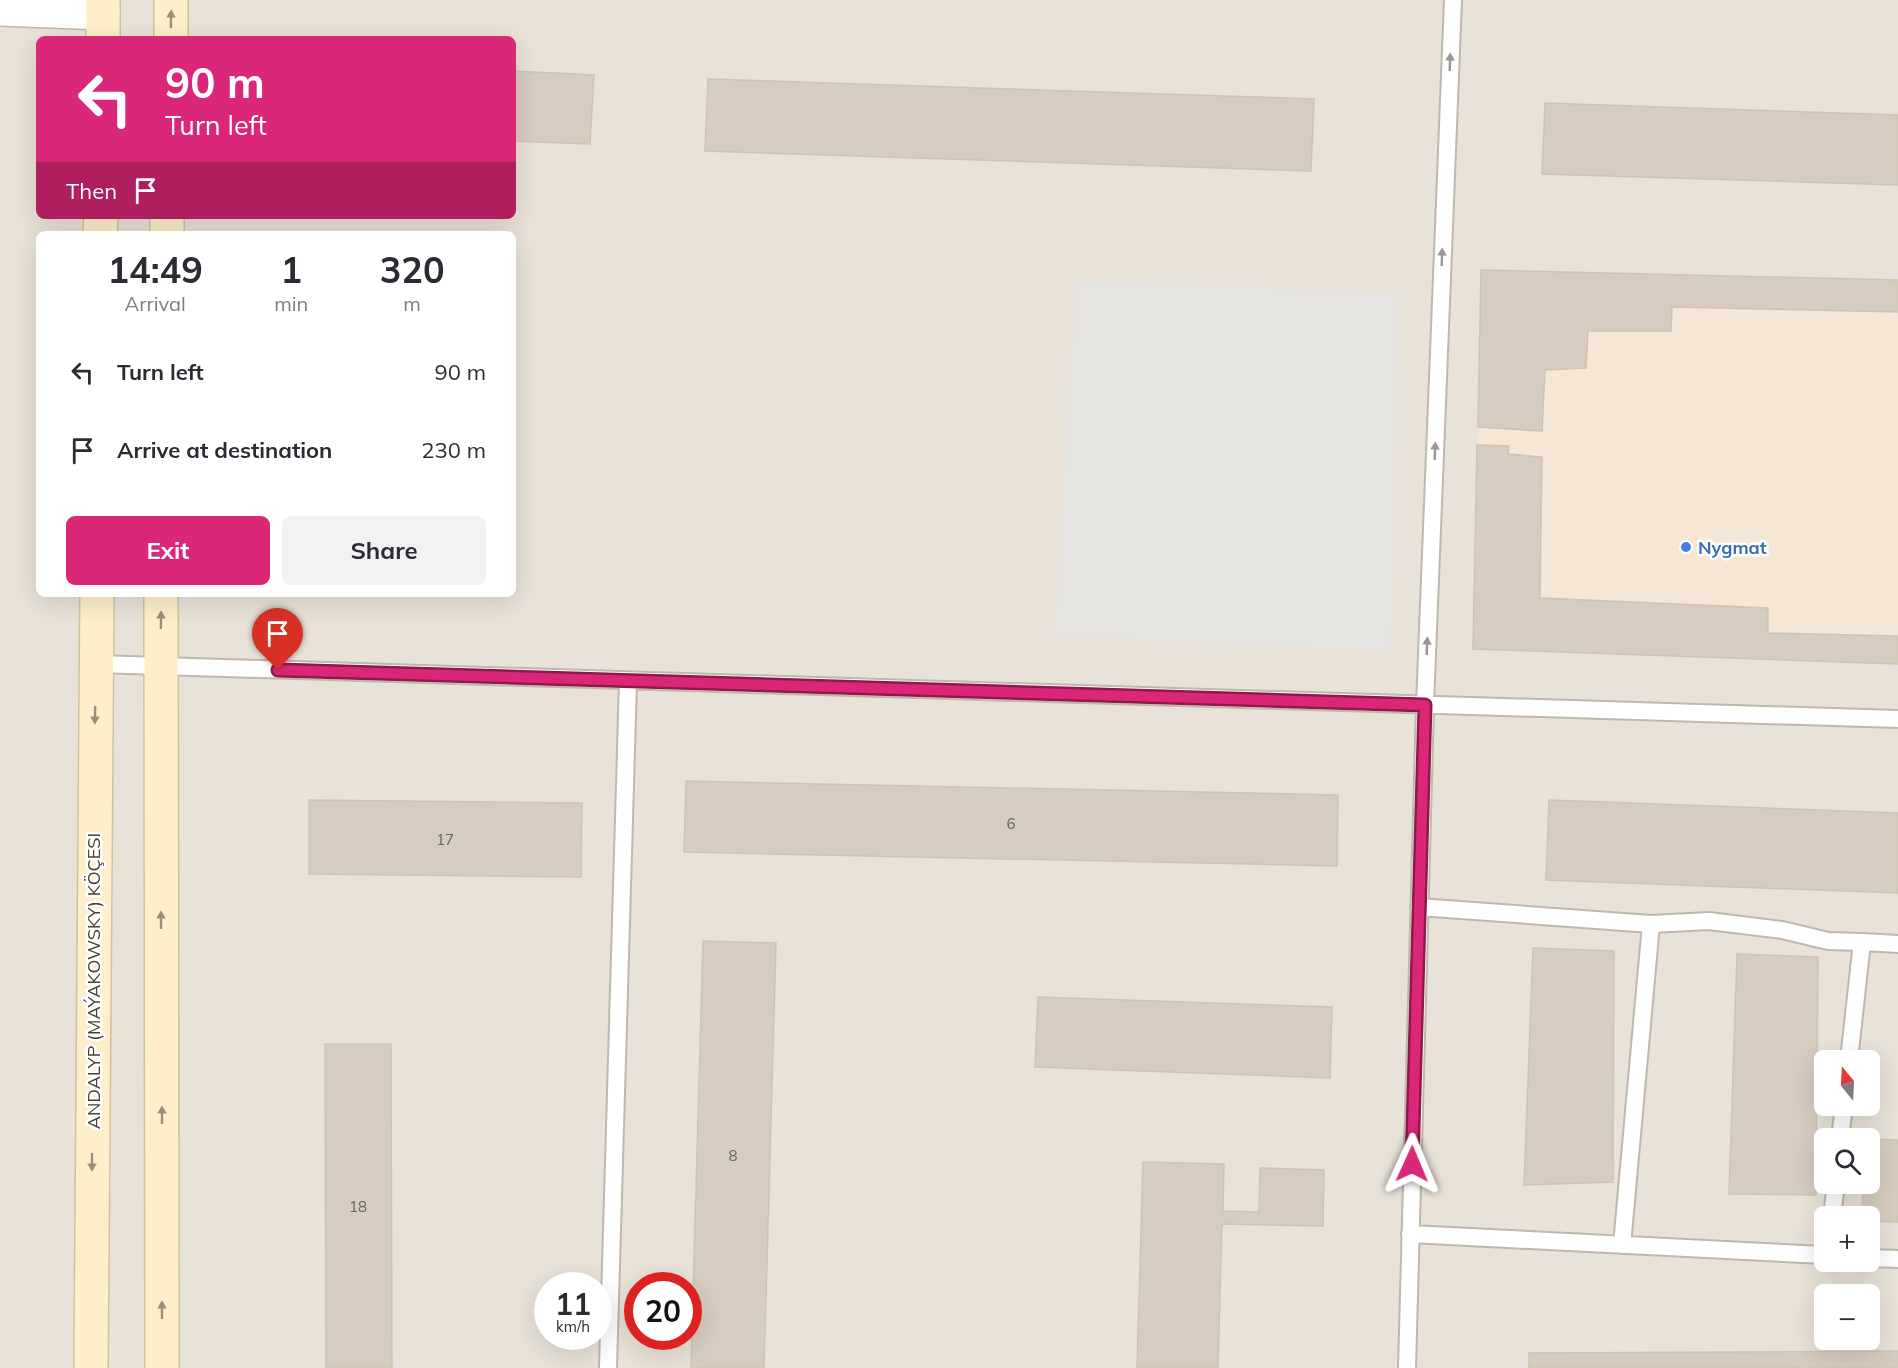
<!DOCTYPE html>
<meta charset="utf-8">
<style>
body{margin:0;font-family:Mulish,sans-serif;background:#f2f2f3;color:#2b2b33;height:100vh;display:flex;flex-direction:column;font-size:22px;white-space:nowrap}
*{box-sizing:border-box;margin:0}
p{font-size:20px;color:#7c7c81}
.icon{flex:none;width:33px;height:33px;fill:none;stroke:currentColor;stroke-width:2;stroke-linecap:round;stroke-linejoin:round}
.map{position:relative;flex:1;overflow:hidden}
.sheet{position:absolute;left:36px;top:231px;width:480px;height:366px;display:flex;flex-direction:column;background:#fff;border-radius:9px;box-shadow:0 6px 24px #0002}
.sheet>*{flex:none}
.hud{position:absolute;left:36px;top:36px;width:480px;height:183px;border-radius:9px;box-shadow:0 6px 24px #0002;background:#db2777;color:#fff;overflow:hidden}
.needle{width:39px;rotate:342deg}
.controls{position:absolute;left:1814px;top:1050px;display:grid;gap:12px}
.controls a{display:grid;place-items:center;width:66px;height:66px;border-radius:9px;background:#fff;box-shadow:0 6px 24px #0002;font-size:30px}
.speed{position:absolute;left:534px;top:1272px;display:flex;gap:12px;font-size:30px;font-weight:700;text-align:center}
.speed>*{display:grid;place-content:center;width:78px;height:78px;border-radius:50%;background:#fff;box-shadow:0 6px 24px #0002;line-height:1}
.speed small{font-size:15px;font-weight:400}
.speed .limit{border:9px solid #d22;background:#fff;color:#111}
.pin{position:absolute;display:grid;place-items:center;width:51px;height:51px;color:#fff;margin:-62px -26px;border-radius:50% 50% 50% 0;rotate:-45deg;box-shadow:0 0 6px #0007}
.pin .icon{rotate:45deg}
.me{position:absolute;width:66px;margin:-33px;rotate:1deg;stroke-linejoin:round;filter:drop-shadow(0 0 4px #0008)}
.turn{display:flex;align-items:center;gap:21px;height:126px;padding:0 30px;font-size:27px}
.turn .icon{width:78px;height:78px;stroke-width:2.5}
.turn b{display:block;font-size:42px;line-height:51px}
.then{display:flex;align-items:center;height:57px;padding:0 30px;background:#0003;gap:12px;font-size:22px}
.eta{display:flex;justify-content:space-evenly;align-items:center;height:102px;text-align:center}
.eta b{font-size:36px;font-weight:700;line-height:42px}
.cta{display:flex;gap:12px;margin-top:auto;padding:12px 30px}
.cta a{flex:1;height:69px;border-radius:9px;background:#db2777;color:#fff;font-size:24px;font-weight:700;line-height:69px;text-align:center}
.cta a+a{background:#f2f2f3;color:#2b2b33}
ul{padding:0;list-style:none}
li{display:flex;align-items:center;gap:18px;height:78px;padding:0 30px}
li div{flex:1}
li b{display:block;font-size:22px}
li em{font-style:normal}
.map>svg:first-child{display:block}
.residential{fill:#e8e2d8;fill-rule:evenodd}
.commercial{fill:#f5e6d5}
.parking{fill:#e6e4e1}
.building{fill:#d6ccbf;stroke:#d1c3b2;stroke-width:1.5}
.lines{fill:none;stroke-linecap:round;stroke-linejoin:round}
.service-casing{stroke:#c0b8ac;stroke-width:20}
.minor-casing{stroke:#c0b8ac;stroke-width:36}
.secondary-casing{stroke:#d3c19a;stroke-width:36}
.service{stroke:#fff;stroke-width:16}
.minor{stroke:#fff;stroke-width:33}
.secondary{stroke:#feefca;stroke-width:33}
.oneway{fill:#9a8f7a}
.oneway2{fill:#9a9692}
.route-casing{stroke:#8e194d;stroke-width:15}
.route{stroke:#db2777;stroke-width:10}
.shop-dot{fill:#3f7fe0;stroke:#fff;stroke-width:2}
.labels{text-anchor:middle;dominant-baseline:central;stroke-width:5;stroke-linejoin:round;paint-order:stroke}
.number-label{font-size:15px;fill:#6c645a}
.shop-label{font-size:18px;font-weight:bold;fill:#366cbe;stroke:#fff;text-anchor:start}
.street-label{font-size:18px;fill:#484138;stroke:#fff}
</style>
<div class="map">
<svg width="1898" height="1368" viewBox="0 0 1898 1368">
<rect width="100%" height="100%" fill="#f4f1e9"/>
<path class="residential" d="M0,0H1898V1368H0ZM39,39H513V216H39ZM39,234H513V594H39ZM1824,1060H1869V1106H1824ZM1824,1138H1869V1184H1824ZM1824,1216H1869V1262H1824ZM548,1286H598V1336H548ZM638,1286H688V1336H638ZM1824,1294H1869V1340H1824Z"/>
<path class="commercial" d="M1481,270L1898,280V664L1473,649Z"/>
<path class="parking" d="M1076,281L1397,293L1391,651L1055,636Z"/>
<path class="building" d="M513,71L594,75L590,144L513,141Z
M708,79L1314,99L1311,171L705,151Z
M1545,103L1898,115V185L1542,174Z
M1481,270L1898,280V312L1672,307L1671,331H1588L1586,368L1545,370L1542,431L1478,427Z
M1477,445L1509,446L1508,454L1542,457L1540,598L1768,608V633L1898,636V664L1473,649Z
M686,781L1338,795L1337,866L684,852Z
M309,800L582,803L581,877L309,874Z
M1549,800L1898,813V893L1546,880Z
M703,941L776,943L764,1368H691Z
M1533,948L1614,951L1613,1182L1524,1185Z
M1737,954L1818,957L1816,1195L1729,1194Z
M1038,997L1332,1007L1330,1078L1035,1067Z
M325,1044H391L392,1368H326Z
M1869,1139L1898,1140V1222L1869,1221V1216H1862L1863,1184H1869Z
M1143,1162L1224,1164L1223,1211L1259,1212L1260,1168L1324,1170L1323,1226L1222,1224L1218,1368H1137Z
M1898,1351V1368H1529V1353Z"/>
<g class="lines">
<g class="service-casing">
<path id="service" d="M96,664L1898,719
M1419,907L1651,924
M1862,942L1898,944
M1840,1138L1844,1106
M1832,1216L1836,1184
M1410,1234L1824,1255
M1622,1245L1651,924L1709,921L1782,930L1828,941L1862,942L1849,1060
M1869,1258L1898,1259
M608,1368L628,681
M1407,1368L1425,705L1453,0"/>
</g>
<g class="minor-casing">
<path id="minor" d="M0,9L103,13"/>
</g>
<g class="secondary-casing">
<path id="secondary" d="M103,39V0
M171,39V0
M100,234L101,216
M167,234V216
M161,594L162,1368
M91,1368L97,594"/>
</g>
<use href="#service" class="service"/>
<use href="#minor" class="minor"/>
<use href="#secondary" class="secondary"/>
</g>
<defs><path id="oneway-solid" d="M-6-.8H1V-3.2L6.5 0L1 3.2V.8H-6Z" transform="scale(1.5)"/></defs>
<g class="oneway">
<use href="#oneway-solid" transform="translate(171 19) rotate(-89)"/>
<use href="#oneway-solid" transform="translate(161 620) rotate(-89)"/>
<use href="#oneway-solid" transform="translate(95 715) rotate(91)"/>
<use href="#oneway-solid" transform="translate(161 920) rotate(-90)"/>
<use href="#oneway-solid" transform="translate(162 1115) rotate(-90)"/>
<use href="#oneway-solid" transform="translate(92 1162) rotate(90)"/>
<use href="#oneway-solid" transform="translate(162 1310) rotate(-90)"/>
</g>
<g class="oneway2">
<use href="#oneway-solid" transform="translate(1450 62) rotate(-88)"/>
<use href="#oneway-solid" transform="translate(1442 257) rotate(-88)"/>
<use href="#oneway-solid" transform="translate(1435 451) rotate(-88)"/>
<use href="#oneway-solid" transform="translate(1427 646) rotate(-88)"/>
</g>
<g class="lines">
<g class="route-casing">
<path id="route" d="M278,670L1425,705L1412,1164"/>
</g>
<use href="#route" class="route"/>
</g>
<circle class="shop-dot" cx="1686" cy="547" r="6"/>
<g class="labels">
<g class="number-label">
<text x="1011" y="823">6</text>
<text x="445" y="839">17</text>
<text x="733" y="1155">8</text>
<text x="358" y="1206">18</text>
</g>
<g class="shop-label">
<text x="1698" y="547">Nygmat</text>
</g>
<g class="street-label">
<text transform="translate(93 981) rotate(-90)">ANDALYP (MAÝAKOWSKY) KÖÇESI</text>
</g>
</g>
</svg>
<div class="controls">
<a><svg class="needle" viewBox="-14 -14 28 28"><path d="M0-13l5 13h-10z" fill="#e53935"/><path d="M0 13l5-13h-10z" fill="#7c7c81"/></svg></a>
<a><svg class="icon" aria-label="search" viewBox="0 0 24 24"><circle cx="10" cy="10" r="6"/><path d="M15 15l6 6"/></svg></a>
<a>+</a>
<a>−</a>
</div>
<div class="speed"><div>11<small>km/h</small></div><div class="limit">20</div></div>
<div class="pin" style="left:278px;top:670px;background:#d93025"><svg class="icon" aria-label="arrive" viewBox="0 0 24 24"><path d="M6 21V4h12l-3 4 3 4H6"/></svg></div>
<svg class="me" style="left:1412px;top:1164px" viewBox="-20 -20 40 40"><path d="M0-17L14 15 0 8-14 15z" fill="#db2777" stroke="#fff" stroke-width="4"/></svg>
<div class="hud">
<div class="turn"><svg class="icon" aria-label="left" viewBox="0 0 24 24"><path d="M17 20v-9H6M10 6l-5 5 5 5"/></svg><div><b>90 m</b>Turn left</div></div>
<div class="then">Then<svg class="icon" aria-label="arrive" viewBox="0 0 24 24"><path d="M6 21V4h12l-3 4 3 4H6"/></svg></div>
</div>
<section class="sheet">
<div class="eta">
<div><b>14:49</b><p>Arrival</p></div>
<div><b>1</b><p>min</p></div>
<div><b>320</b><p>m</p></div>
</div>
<ul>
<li><svg class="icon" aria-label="left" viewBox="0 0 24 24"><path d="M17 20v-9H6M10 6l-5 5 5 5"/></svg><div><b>Turn left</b></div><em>90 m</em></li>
<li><svg class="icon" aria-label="arrive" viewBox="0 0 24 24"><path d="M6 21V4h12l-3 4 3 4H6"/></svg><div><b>Arrive at destination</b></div><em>230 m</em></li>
</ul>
<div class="cta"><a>Exit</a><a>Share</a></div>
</section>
</div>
